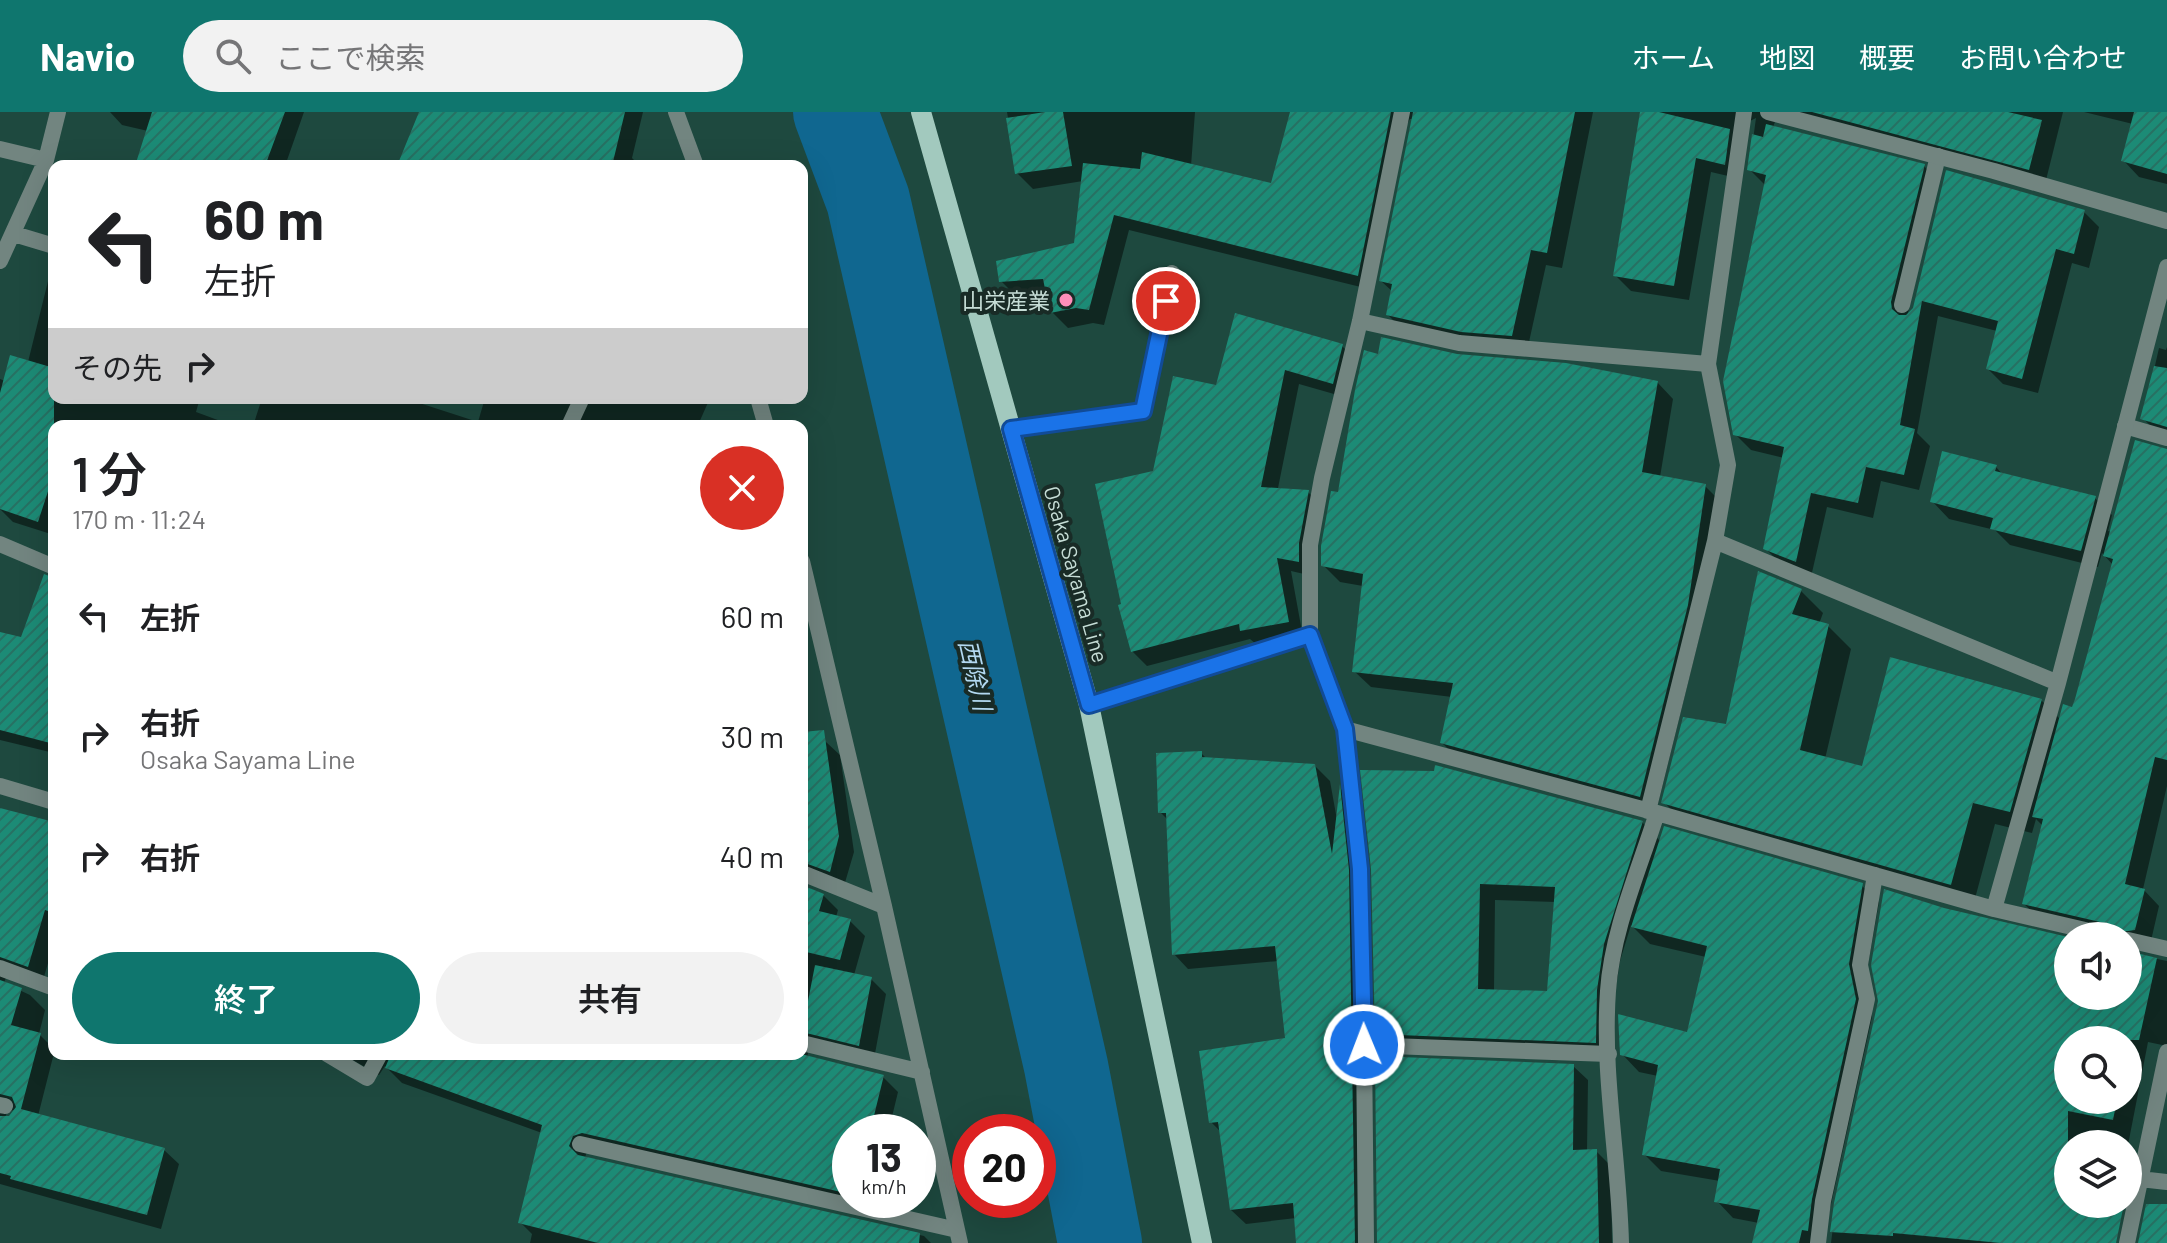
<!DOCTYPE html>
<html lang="ja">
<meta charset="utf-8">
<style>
body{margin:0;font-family:Barlow,"Noto Sans JP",sans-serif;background:#f2f2f2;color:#202124;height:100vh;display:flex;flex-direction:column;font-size:30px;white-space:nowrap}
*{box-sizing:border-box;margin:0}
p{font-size:26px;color:#757577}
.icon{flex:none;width:44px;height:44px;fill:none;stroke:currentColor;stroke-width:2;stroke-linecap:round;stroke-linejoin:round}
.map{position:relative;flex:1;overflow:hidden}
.sheet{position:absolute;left:48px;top:308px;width:760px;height:640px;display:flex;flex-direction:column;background:#fff;border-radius:16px;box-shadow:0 8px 32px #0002}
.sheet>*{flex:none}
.hud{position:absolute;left:48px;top:48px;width:760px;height:244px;border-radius:16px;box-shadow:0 8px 32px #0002;background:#fff;color:#202124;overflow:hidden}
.fabs{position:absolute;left:2054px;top:810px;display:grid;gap:16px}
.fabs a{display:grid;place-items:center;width:88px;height:88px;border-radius:50%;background:#fff;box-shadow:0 8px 32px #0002;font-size:40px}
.speed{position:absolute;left:832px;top:1002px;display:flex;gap:16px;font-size:40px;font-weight:700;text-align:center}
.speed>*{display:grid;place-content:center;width:104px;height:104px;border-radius:50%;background:#fff;box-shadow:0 8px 32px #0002;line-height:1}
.speed small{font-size:20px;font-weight:400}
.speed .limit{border:12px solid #d22;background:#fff;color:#111}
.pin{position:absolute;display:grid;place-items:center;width:68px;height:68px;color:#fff;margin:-34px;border:4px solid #fff;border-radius:50%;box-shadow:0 2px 8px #0007}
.me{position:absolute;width:88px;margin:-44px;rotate:359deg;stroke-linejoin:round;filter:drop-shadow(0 0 6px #0008)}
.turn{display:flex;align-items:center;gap:28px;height:168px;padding:0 24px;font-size:36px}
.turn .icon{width:104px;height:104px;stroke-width:2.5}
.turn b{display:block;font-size:56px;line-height:68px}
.then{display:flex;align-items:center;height:76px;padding:0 24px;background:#0003;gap:16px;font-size:30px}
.round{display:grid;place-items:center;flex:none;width:84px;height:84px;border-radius:42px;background:#f2f2f2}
.head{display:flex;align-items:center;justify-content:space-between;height:136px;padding:0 24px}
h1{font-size:48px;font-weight:600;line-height:60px}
.action{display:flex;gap:16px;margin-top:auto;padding:16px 24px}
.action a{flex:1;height:92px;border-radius:48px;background:#0f766e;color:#fff;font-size:32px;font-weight:600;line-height:92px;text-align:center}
.action a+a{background:#f2f2f2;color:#202124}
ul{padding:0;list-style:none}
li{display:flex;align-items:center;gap:24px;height:120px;padding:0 24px}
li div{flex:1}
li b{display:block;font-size:30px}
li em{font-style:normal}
header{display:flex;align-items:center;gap:48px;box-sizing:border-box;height:112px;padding:0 40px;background:#0f766e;color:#fff}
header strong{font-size:38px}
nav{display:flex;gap:44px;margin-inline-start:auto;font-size:28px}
.search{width:560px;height:72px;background:#f2f2f2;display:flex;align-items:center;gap:20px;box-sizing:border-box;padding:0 28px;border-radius:44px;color:#757577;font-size:30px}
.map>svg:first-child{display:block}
.shadow{fill:#0007;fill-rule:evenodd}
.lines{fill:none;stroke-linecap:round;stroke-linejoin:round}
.river{stroke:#106790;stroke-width:84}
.building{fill:url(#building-hatch);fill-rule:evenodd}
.service{stroke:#728580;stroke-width:16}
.minor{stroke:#728580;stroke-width:16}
.primary{stroke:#a2c9be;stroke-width:20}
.route-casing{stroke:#114b97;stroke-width:20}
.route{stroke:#1a73e8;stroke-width:14}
.poi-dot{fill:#ff8eba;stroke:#192b26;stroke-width:3}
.labels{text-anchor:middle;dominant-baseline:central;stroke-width:8;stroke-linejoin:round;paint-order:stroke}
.poi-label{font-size:22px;fill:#c6ddd6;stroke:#192b26;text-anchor:end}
.street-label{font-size:22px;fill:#c6ddd6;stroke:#192b26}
.water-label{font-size:24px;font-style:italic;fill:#b3d9f1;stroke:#192b26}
</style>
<header>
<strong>Navio</strong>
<div class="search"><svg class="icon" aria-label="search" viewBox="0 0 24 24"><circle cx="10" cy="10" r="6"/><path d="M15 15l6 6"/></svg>ここで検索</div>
<nav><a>ホーム</a><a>地図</a><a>概要</a><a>お問い合わせ</a></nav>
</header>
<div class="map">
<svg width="2167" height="1131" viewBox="0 0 2167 1131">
<defs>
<pattern id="building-hatch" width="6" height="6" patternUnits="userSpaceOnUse" patternTransform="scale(2)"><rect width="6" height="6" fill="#1c8b76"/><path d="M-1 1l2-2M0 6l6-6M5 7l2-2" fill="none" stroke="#277163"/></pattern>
</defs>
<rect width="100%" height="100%" fill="#1e493f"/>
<path class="shadow" d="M110,0H304L285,54H139L148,19L122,13Z
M421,0H643L632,46L640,54H399Z
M1007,0H1195L1191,54L1273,74L1292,0H1593L1562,156L1546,153L1527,239L1404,219L1388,203L1393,180L1381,169L1414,7H1410L1406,14L1373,178L1129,118L1104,213L1093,211L1068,216L1052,200L1048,183L1017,185L1001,169L1076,133L1083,69L1033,77L1017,61Z
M1642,0H2063L2045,72L1776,7L1773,15L1924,54L1939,70L1907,205L1915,197L1947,60L2084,100L2099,115L2089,156L2072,151L2038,281L2003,272L1988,257L1997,219L1938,204L1917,321L1930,334L1919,378L1881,369L1873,406L1827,395L1811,465L1781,452L1765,436L1784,346L1751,338L1735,322L1766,74L1749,57L1756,6L1750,9L1741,67L1711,60L1689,188L1631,179L1615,163Z
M2084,0H2167V72L2139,65L2124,49L2133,12Z
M53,149L54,286H200L196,300L234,314H54V423L13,410L0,397V267L5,269L28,250Z
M1342,234L1357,249L1348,286L1299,272L1278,376L1308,380L1323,395L1313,464L1291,459L1303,525L1257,533L1250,527L1147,554L1132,539L1154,361L1218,276Z
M2167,235V325L2158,322L2143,306L2159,236L2166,238Z
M1379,244H1457L1657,270L1673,287L1660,365L1705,374L1721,390L1703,510L1656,700L1459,647L1442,631L1452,585L1371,575L1354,559L1363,474L1340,470L1323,453L1340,382Z
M262,286H404L478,310L485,286H710L698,313L701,314H253Z
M2167,338V674L2143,777L2159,794L2150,833L2128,824H2113L2040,807L2024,792L2043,714L2036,707L2032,721L1995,712L1973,794L1686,713L1664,690L1728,615L1801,479L1823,501L1819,512L1828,514L1851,537L1825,647L1864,656L2041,588L2061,608L2073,597L2113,453L2102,441L2098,455L2010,433L1995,418L1949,407L1932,389L1996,355L2004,364L2095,386L2112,403L2108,419L2112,420Z
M54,467V641L0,628V522L22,528Z
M826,630L840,643L854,740L844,774L809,768L807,775L823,783L838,798L836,805L850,809L865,824L854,863L871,867L886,882L874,947L809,937L807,946L883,965L898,980L890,1013L903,1015L907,1020H850V1088H907L903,1105L587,1039L585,1046L924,1124L931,1131H530L532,1122L520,1110L542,1021L402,971L385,954L379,963L349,946L328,942H802V639L820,651Z
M1201,641L1208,648L1315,654L1330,669L1337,708L1341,677L1354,689L1370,1131H1298L1296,1106L1246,1112L1231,1098L1222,1021L1211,1010L1287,928L1279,849L1188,857L1174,842L1168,708L1160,700Z
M0,698L54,712V831L43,868L7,863L4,871L30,883L45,898L39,922L54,937V941L38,1004L164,1038L179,1052L161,1117L0,1072ZM17,997L8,1007L5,1006L7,1000Z
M1642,710L1661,730L1861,773L1879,790L1865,870L1872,905L1828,1106L1825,1131H1754L1759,1111L1733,1106L1717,1089L1720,1069L1661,1059L1644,1042L1658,964L1639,960L1622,942L1689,922L1706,845L1650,832L1631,813L1620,849L1613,895L1612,946L1393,938L1377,922L1373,756ZM1495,788L1556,790L1549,881L1494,879Z
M1991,810L2068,827V884H2128V841L2167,849V934L2148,930L2128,1033L2068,1032V1092H2117L2109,1131H1831L1836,1091ZM2068,928H2128V988H2068Z
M1573,954L1588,968L1587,1039H1596L1611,1054L1612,1131H1379Z"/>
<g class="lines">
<path class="river" d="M835,0L868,88L1066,954L1100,1131"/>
</g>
<path class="building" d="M152,0H285L265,54H135Z
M419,0H625L612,54H397Z
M1045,0H1063L1072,54L1015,62L1006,6Z
M1290,0H1391L1358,164L1114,103L1089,198L1076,196L1050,201L1043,167L999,170L996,149L1074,131L1083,51L1140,57L1142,40L1271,71Z
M1413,0H1575L1547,141L1531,138L1512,224L1461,220L1386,203L1392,172L1379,169Z
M1640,0H1659L1730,17L1725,53L1696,46L1674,174L1613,164Z
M1812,0H2008L2042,8L2029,58Z
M2134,0H2167V62L2121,49Z
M1766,12L1925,52L1891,190L1892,197L1899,203H1906L1913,196L1946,58L2085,98L2074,142L2056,137L2022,267L1986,257L1998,209L1922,189L1900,313L1915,317L1904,363L1866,355L1858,391L1811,381L1796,450L1763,437L1784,335L1733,323L1723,269L1766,63L1747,58L1752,22L1763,25Z
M1235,201L1343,232L1333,272L1285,258L1261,375L1309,378L1299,431V450L1277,446L1289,510L1240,519L1239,512L1131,540L1118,493L1121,492L1095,372L1153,359L1173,264L1216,273Z
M1381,225L1457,242L1566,251L1658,269L1642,360L1706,372L1688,493L1640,685L1440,631L1453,571L1352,560L1363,462L1321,454V434L1331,379L1338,380L1355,278L1364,238L1378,242Z
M10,243L54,256V361L38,410L0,397V281Z
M2154,254L2167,256V315L2140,307Z
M2135,328L2167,337V648L2155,645L2125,772L2145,777L2135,818L2121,820L2113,813L2022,792L2043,707L2032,705L2063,592L2072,595L2075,587L2113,447L2103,444Z
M1942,339L1997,353L1995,359L2096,384L2081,439L1990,417L1993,406L1930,390Z
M1758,459L1802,477L1792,502L1829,512L1800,638L1862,654L1890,545L2042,587L2010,700L1973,691L1951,773L1661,691L1683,605L1726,612Z
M44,462L54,466V632L0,618V520L21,525Z
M824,618L839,724L830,760L802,750V620Z
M1202,639V645L1315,652L1332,742L1340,672L1349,758L1355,1131H1296L1293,1091L1230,1098L1218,1010L1209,1011L1199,939L1285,926L1275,834L1172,843L1166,701H1158L1156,641Z
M1435,653L1643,709L1604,832L1597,878L1596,931L1375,922L1371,757L1360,658L1434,659ZM1480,772L1555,775L1547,879L1478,877Z
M0,696L54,710V801L45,798L28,855L0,845Z
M1664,714L1863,771L1849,852L1856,887L1812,1087L1808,1119L1802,1118L1799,1131H1752L1760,1098L1714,1090L1720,1057L1642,1043L1658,953L1620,943L1618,902L1687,920L1707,834L1631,815Z
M802,773L824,782L819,799L851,807L840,848L802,839Z
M1884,777L1944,796L2068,825V884H2128V839L2157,846L2139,928H2128V930V928H2068V988H2117L2113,1008L2068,999V1092H2124L2116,1131H2001L1893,1121V1124L1830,1120L1834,1091L1878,889L1871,853Z
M815,853L872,865L859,934L802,920Z
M0,868L22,876L11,913L41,921L21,997L165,1036L147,1103L10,1067L11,1064L0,1061V1004H9L16,995L12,985L0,982Z
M391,942H801L884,963L870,1020H850V1082L582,1021L573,1024L569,1034L578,1043L920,1121L919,1131H598L518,1111L542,1013L385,956Z
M1375,944L1574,952L1573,1038L1597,1037L1599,1131H1377Z
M2146,1092H2167V1131H2138Z"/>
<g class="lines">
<path class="service" d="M1902,193L1938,44
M2125,314L2167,326
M1011,317L1143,299L1172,161
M1345,617L1360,757L1364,933L1609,942
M0,674L54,690
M1364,933L1366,1131
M0,993L5,994"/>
<path class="minor" d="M676,0L696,54
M1402,0L1360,209L1322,366L1310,433V523L1345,617L1657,701L1994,797L2111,824
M1768,0L1994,59L2167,109
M0,37L46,48
M14,122L54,134
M0,149L46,48L58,0
M1360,209L1459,231L1708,252
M758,286L766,314
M569,314L582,286
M1715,429L2058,571
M0,432L54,455
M802,449L884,794L960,1131
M1089,593L1310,523
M1648,699L1715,429L1728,353L1708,252L1744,0
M802,761L884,794
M1994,797L2058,571L2167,155
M2128,828L2167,837
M0,856L54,876
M802,931L922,960
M327,942L367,966L380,942
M580,1032L957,1118
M2140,1067L2167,1070
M1621,1131C1619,1047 1602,962 1608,879C1612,819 1639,758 1657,701
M1818,1131L1823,1089L1867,887L1860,853L1875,763
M2127,1131L2167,940"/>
<path class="primary" d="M921,0L1089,593L1202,1131"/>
</g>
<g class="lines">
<g class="route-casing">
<path id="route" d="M1166,189L1143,299L1011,317L1089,593L1310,523L1345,617L1360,757L1364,933"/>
</g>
<use href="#route" class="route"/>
</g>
<circle class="poi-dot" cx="1066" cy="188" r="8"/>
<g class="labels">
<g class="poi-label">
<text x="1050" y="188">山栄産業</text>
</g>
<g class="street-label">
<text transform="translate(1077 462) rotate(74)">Osaka Sayama Line</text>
</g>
<g class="water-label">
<text transform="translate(976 563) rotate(77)">西除川</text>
</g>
</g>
</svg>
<div class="fabs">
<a><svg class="icon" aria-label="sound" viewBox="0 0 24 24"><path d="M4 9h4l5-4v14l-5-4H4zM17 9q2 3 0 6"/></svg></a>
<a><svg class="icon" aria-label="search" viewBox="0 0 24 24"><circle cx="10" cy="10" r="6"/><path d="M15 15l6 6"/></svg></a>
<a><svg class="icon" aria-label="layers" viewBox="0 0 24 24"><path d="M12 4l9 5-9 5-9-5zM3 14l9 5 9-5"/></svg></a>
</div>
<div class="speed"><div>13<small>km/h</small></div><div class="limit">20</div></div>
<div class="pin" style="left:1166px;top:189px;background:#d93025"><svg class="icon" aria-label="arrive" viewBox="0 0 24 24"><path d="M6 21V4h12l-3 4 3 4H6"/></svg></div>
<svg class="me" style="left:1364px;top:933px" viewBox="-20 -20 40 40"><circle r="17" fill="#1a73e8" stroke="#fff" stroke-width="3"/><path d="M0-11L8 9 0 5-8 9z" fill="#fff"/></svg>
<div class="hud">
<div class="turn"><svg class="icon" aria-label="left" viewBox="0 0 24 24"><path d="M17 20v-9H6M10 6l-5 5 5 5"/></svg><div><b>60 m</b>左折</div></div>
<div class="then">その先<svg class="icon" aria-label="right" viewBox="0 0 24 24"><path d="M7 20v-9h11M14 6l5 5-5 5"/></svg></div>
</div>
<section class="sheet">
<div class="head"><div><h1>1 分</h1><p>170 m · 11:24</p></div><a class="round" style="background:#d93025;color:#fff"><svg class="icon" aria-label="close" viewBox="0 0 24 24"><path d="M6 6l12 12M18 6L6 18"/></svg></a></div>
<ul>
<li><svg class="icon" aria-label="left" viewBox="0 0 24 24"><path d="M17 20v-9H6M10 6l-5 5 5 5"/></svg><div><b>左折</b></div><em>60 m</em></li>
<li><svg class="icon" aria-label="right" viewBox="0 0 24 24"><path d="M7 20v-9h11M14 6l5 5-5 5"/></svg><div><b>右折</b><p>Osaka Sayama Line</p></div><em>30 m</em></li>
<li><svg class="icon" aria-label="right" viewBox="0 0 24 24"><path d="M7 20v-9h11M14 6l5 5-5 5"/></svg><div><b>右折</b></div><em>40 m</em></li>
</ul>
<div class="action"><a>終了</a><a>共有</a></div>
</section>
</div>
